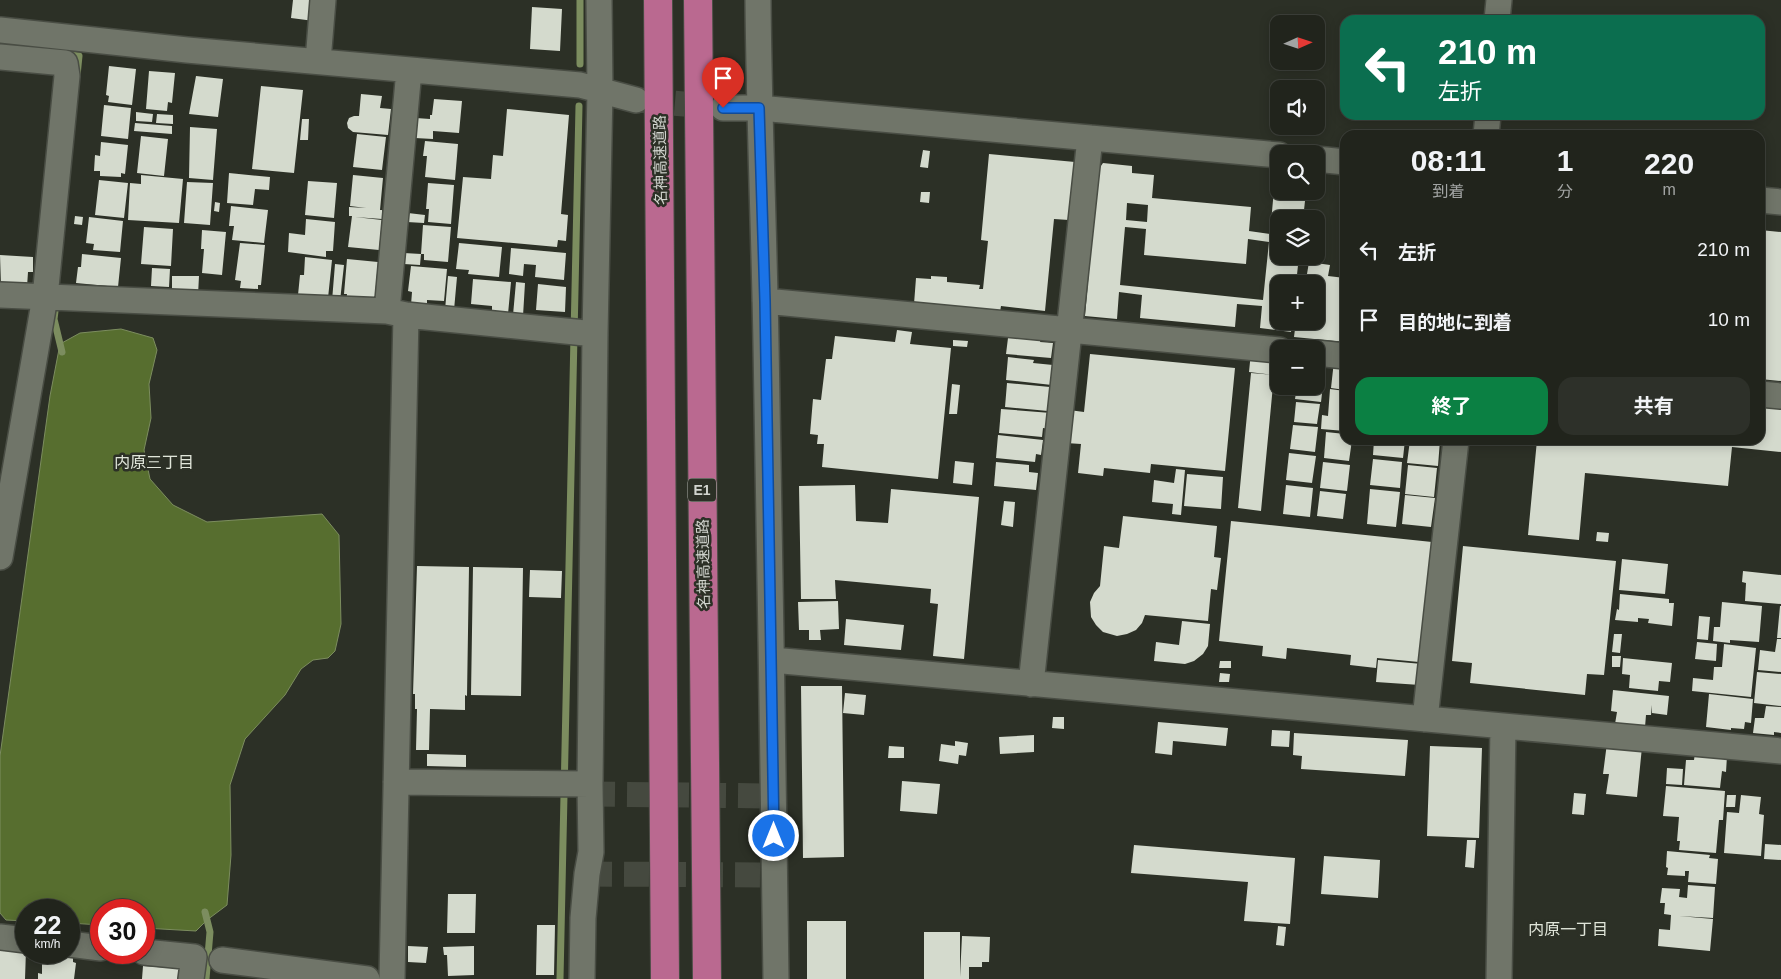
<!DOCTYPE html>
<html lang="ja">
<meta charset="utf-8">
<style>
body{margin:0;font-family:Arial,"Noto Sans JP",sans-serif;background:#2d3029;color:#f1f3f6;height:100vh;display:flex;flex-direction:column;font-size:19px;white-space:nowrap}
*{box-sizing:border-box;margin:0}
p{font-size:16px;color:#a2a4a3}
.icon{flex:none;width:28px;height:28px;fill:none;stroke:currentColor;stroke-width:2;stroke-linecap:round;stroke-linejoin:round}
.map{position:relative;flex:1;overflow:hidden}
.sheet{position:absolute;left:1340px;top:130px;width:425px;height:315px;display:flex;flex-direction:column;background:#21241c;border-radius:15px;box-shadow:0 2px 12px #0003,0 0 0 1px #3e413b}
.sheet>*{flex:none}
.guide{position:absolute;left:1340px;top:15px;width:425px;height:105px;border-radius:15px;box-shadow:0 2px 12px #0003,0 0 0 1px #3e413b;background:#0b6e4f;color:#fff;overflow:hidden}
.needle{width:32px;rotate:87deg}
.tools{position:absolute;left:1270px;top:15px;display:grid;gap:10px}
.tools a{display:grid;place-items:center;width:55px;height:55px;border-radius:10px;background:#21241c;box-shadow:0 2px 12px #0003,0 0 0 1px #3e413b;font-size:25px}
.speed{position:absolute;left:15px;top:899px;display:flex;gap:10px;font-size:25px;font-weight:700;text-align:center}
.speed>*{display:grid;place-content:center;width:65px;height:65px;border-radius:50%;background:#21241c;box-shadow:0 2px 12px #0003,0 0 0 1px #3e413b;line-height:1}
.speed small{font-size:12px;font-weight:400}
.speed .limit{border:8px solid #d22;background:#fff;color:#111}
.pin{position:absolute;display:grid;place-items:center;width:42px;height:42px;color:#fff;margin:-51px -21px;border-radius:50% 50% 50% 0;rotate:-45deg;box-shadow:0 0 5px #0007}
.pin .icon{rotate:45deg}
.me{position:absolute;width:55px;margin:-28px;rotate:0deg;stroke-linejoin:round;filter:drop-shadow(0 0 4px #0008)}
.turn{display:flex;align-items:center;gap:18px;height:105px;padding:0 15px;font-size:22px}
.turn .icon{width:65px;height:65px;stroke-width:2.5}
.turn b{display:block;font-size:35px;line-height:42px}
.eta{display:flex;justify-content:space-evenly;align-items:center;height:85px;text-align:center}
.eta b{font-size:30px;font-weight:700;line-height:35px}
.primary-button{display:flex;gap:10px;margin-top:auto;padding:10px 15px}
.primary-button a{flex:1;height:58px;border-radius:15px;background:#0b8043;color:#fff;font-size:20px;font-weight:700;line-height:58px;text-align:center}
.primary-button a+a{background:#2d3029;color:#f1f3f6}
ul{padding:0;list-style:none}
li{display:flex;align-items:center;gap:15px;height:70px;padding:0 15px}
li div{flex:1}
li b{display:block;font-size:19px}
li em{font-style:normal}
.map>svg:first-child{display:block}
.water{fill:#576e2f;stroke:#7c8d5f}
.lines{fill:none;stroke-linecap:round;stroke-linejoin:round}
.stream{stroke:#7c8d5f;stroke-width:7}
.building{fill:#d4dacd;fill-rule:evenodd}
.minor-tunnel{stroke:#45493f;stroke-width:25;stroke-dasharray:25 12;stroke-linecap:butt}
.minor-casing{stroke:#494d44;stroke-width:28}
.highway-casing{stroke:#494d44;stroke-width:30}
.minor{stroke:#707569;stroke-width:25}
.highway{stroke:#ba6990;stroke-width:28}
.route-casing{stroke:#114b97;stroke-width:12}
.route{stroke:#1a73e8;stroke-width:9}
.labels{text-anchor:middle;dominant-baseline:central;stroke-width:5;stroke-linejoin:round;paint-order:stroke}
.shield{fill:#2c3026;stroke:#a0a39c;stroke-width:1}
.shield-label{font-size:14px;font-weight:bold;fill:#d1d4ce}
.street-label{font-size:15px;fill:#d1d4ce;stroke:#2c3026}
.neighbourhood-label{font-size:16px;fill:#e0e5d9;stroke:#2c3026}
</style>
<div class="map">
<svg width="1781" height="979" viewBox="0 0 1781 979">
<rect width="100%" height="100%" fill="#2c3026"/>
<path class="water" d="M121,329L153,338L157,350L149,384L151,418L144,450L150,479L173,505L207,522L322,514L339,535L341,624L335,651L328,658L313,660L301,669L285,695L245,739L230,785L231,855L227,905L207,920L196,931L144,928V910H101V925L69,923V910H26V921L6,920L0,913V756L50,396L60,344L80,333Z"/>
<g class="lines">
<path class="stream" d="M580,0V64
M68,55L79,56L77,76
M55,311L54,319L62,352
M205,912L210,932L206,979
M560,979L579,106"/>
</g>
<path class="building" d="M293,0H316L314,21L291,18Z
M532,7L562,9L560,51L530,49Z
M109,66L136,69L132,105L108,102L109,96L106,95Z
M149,71L175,73L172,103L168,102L167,111L146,109Z
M196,76L223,79L218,117L189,114Z
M261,86L303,90L294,173L252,169Z
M361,94L382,96L380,108L391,109L388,135L353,132L348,128L347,123L349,118L354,116H359Z
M434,99L462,101L459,133L433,131V139L415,138L416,118L430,119V115H432Z
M104,105L131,108L128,139L101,136Z
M507,109L569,115L561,214L568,215L566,241L558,240L557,247L457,238L463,177L491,179L493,155L503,156Z
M136,112L153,114L152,122L136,121Z
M157,114L173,115V124L156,123Z
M302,119H309L308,140H300Z
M135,123L172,126V134L134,131Z
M190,127L217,129L213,180L189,178Z
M357,134L386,137L382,170L353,167Z
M141,136L168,139L164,176L137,173Z
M425,141L458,144L455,180L425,177L427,156H423Z
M101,142L128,145L125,174L121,173V177L100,176V171H94L95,155L100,156Z
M923,150L930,151L928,168L920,167Z
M989,154L1075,162L1069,220L1054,219L1045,311L1001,306L1000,312L914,304L916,278L931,279V276L947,277V282L980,285L979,289H983L988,241L981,240Z
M1103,163L1132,166V173L1154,175L1152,198L1251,207L1249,231L1270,234L1274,189H1279V191L1306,192L1303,219H1279V256H1299L1296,284H1279V321H1292L1291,332L1260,328L1262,306L1237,304L1235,327L1140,318L1142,295L1119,292L1117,319L1085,316L1098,170ZM1127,203L1148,205L1147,222L1126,220ZM1125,227L1146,229L1144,255L1246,264L1248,239L1269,242L1263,300L1120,285Z
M229,173L270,177L269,190L255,189L253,205L227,203Z
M141,175L183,179L179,223L128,220L130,183L141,184Z
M353,175L383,178L380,210H382V219L355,217L382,220L379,250L348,247L352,216H349V207L366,208L350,206Z
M99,180L128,183L124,218L95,215Z
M308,181L337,183L334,218L305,215Z
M187,182L213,183L210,225L184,223Z
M428,183L454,185L451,224L428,222L429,209H426Z
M921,192H930L929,203L920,202Z
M215,202L220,203L219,212L214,211Z
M231,206L268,210L264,243L232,240L234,226H229Z
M1340,208L1345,209V216H1339Z
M408,213L425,215L424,223L407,222Z
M75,216L83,217L82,225L74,224Z
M89,217L123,221L120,252L93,250L94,244L86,243Z
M306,219L335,222L333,251H326V257L288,252L289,233L305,235Z
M423,225L451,227L448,262L424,260V254H421Z
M144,227L173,229L171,266L141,264Z
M202,230L226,232L222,275L202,273L204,249H201Z
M1760,230L1781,232V381L1760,379Z
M240,243L265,245L261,285H258V289L240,288L241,281L235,280Z
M459,243L502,247L499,277L468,274L469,270L456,269Z
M511,248L566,253L564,280L535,277L536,265L524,264L523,276L509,274Z
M404,253L421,254L420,265L404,264Z
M82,254L121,258L118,287L76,283L78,267H81Z
M1342,254L1345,255V276H1340Z
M0,255L33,257V272H28L27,287L1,286Z
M305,257L332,260L328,298L298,295L300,275H304Z
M347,259L378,262L375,296L366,304L346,302L347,294H344Z
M1309,262L1330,265L1328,276L1345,278V342L1294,337L1296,321H1316V284H1300L1301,274H1307Z
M335,264L344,265L340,301H332Z
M411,266L447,269L444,301L427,300V306L411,305L412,292L408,291Z
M152,268L170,269L169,287L151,286Z
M172,276H199L198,295L172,294Z
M448,276L457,277L454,310H445Z
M473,279L511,282L508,314L492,312V306L471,304Z
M516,282L525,283L523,316L513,315Z
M538,284L566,287L565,312L536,310Z
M897,330L912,332L910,344L951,348L938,479L822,467L824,444H817L818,435L810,434L813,399L821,400L826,359H832L835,336L895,342Z
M1009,330L1041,339L1040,342L1053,343L1051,358L1006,354Z
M953,340L968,341L967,347L953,346Z
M1251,352L1276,354L1274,375L1249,372Z
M1090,354L1235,368L1225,471L1151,464L1150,473L1104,468L1103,476L1078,473L1081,444L1066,443L1069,410L1084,412Z
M1008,357L1034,360L1033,363L1053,365L1052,385L1006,380Z
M1316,359L1326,360L1321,402L1295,399L1297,386H1316Z
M1334,361L1345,362V390L1331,388Z
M1251,373L1274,375L1261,511L1238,508Z
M1007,383L1050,387L1048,411L1005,407Z
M952,384L960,385L957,414H949Z
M1330,389L1345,391V431L1321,429L1322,415L1328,416Z
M1296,402L1320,404L1317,424L1294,422Z
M1760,407L1781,409V452L1732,447L1728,486L1585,473L1579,540L1528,535L1537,440H1760Z
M1001,409L1051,413L1049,429L1043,428L1042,437L999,433Z
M1293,425L1318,427L1315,452L1290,449Z
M1326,432L1345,434V440H1352L1349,461L1324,458Z
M998,435L1043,440L1041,455L1036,454L1035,462L996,458Z
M1374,440H1405L1403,458L1373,455Z
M1410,440H1440L1438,466L1407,463Z
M1289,453L1316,456L1312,483L1286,480Z
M1373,459L1402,462L1400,488L1370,485Z
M955,461L974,463L972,485L953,483Z
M996,462L1029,465V472L1038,473L1036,490L994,486Z
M1323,462L1350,465L1347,491L1320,488Z
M1408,465L1437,468L1434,497L1405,494Z
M1176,469L1185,470L1181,515L1172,514L1173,504L1152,502L1154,480L1174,483Z
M1187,474L1223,477L1221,509L1184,506Z
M855,485L856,521L888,523L891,489L979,497L964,659L933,656L938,604L930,603L931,589L835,580L836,599H801L799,486Z
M1286,485L1313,488L1310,517L1283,514Z
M1370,489L1400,492L1396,527L1367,524Z
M1320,491L1346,494L1343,519L1317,516Z
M1405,495L1435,498L1431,527L1402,524Z
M1004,501L1015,502L1013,527L1001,525Z
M1123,516L1217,526L1214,557L1221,558L1217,590L1211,589L1208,621L1145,615L1142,623L1136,630L1127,634L1117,636L1103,632L1096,625L1091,617L1090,602L1094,593L1100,586L1104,546L1119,548Z
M1231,521L1432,542L1419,662L1377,658L1376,668L1350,665L1351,655L1287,648L1286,659L1262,656L1263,646L1219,641Z
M1597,532L1609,533L1608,542L1596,541Z
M1463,546L1616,561L1604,675L1587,674L1585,695L1470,683L1472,663L1452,661Z
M1622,559L1668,564L1665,594L1619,590Z
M417,566L469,567L467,696L465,695V710L430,709L429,750H416L417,709H415V694H413Z
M473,567L523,568L521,696L471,695Z
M530,570L562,571L561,598L529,597Z
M1743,571L1781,575V604L1745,601L1746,583L1742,582Z
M1620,594L1669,599V603H1674L1672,626L1648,623L1649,619L1638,618V622L1615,620L1617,609L1619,610Z
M838,601L839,629L820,630L821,640H809V630H799L798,602Z
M1722,602L1762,606L1759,642L1730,640V643L1713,641L1714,627H1720Z
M1780,606H1781V638H1777Z
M1699,616L1710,617L1708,640L1697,639Z
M846,619L904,625L901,650L844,645Z
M1182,621L1210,624L1208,646L1203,654L1194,661L1185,664L1154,661L1156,642L1179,645Z
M1614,634H1622L1620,653L1612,652Z
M1777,639H1781V672L1758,670L1760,650L1775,652Z
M1697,642L1717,644L1716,661L1695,659Z
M1724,644L1756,648L1751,697L1692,691L1693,678L1713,680L1714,667H1722Z
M1612,656H1621L1620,667H1612Z
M1623,658L1672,663L1670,682L1659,681L1658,691L1629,688L1630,675L1622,674Z
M1378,660L1422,664L1420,685L1376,682Z
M1220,661H1231V668H1219Z
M1757,672L1781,674V706L1754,703Z
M1220,673L1230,674L1229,682H1219Z
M801,686H842L844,857L803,858Z
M1613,690L1669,696L1667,715L1652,713V705L1651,715H1646L1645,727L1615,724L1617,712L1611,711Z
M845,693L866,695L864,715L843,713Z
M1709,694L1753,699L1751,723L1745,722L1744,729L1731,728V730L1706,727Z
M1766,706L1781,707V733L1774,732V735L1753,733L1755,718H1764Z
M1053,717H1064V729L1052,728Z
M1158,722L1228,728L1226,746L1173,741L1172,755L1155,753Z
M1272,730L1290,731L1289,747L1271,746Z
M1294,733L1408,740L1405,776L1301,769L1302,756L1293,755Z
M1034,735V752L1000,754L999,737Z
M955,741L968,743L966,756L959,755L958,764L939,761L941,744L955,746Z
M1607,743L1642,747L1637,797L1606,794L1609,774H1603Z
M889,746L904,747V758H888Z
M1430,746L1482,748L1479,838L1427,836Z
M1695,753L1727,756L1726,772L1722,771L1720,788L1684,785L1686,760H1694Z
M427,754L466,755V767L427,766Z
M1667,768L1683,769L1682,785L1666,784Z
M902,781L940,784L937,814L900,811Z
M1666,786L1725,791L1723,820H1719L1716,853L1679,850L1680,841H1677L1679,817L1663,816Z
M1574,793L1586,794L1584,815L1572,814Z
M1727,795H1736L1735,807H1726Z
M1741,795L1761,797L1759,814L1764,815L1761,856L1724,853L1727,812L1739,813Z
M1467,840H1476L1474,868L1465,867Z
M1765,844L1781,845V860L1764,859Z
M1134,845L1295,858L1290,924L1244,921L1248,882L1131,873Z
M1667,851L1710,855L1709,858L1718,859L1716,884L1688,882L1689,871H1685V876L1667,875L1668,868L1666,867Z
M1324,856L1380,860L1378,898L1321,894Z
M1688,885L1715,887L1713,918L1679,916L1713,919L1710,951L1658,946L1659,929L1670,930L1671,915L1664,914L1665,903H1660L1662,888L1680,889L1679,897L1687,898Z
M448,894H476L475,933H447Z
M807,921H846V979H807Z
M537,925H555L554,975H536Z
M1278,926L1286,927L1284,946L1276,945Z
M924,932H960V977L962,936L990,937L989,962H982V967H969V979H924Z
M408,946L428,947L426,963L408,962Z
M474,946V975L448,976L447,955H444L443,947Z
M0,948L26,950L25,979H0Z
M46,954L73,955V962L76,963L74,979H38V973L42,974V964H45Z
M143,966L184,969L183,979H142Z"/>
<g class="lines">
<path class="minor-tunnel" d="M638,100L718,107
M590,794L774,796
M587,874L774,875"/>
<g class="minor-casing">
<path id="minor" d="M758,0C759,115 764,229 766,344C770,556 773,767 776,979
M1497,20L1499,0
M0,30L187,50L580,85L636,100
M0,57L65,63L67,76L45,297L0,557
M318,61L323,0
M723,108H759L1279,155
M1486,135L1488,115
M1316,159L1345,162
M1760,200L1781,202
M0,295L387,311L406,315L595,334
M765,301L1279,350
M387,311L409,70
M1316,353L1345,356
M1760,394L1781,396
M772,660L1781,751
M1031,684L1090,138
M1425,719L1456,440
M396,782L590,784
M0,937L26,940
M69,944L101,948
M144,952L194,957L191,979
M222,960L367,979
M392,979L406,315
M582,979L583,918L587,874L591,852L590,784L595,334L600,90L599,0
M1499,979L1503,726"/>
</g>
<g class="highway-casing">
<path id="highway" d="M658,0L665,979
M698,0L707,979"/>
</g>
<use href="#minor" class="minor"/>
<use href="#highway" class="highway"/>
</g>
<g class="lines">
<g class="route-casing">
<path id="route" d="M723,108H759L765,301L774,836"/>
</g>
<use href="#route" class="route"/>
</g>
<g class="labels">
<rect class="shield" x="688" y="478.5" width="28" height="23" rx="4"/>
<g class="shield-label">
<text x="702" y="490">E1</text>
</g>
<g class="street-label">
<text transform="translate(660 160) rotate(-91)">名神高速道路</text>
<text transform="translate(703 564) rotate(-91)">名神高速道路</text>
</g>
<g class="neighbourhood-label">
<text x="154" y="462">内原三丁目</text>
<text x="1568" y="929">内原一丁目</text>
</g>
</g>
</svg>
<div class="tools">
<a><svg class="needle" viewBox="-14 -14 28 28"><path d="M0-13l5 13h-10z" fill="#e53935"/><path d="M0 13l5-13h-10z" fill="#a2a4a3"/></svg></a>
<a><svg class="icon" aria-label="sound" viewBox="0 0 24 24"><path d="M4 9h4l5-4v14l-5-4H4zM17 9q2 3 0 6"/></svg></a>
<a><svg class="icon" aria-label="search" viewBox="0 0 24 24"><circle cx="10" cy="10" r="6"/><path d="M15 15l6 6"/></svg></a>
<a><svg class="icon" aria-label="layers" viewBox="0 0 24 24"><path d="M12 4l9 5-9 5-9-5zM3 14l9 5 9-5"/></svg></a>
<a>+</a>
<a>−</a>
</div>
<div class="speed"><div>22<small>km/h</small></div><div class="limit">30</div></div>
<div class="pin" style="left:723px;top:108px;background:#d93025"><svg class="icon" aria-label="arrive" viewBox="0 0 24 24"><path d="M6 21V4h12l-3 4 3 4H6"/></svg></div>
<svg class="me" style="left:774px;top:836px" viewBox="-20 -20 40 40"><circle r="17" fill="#1a73e8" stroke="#fff" stroke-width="3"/><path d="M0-11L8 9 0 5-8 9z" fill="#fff"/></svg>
<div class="guide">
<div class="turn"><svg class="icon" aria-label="left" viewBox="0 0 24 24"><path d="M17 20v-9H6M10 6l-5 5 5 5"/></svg><div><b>210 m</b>左折</div></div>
</div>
<section class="sheet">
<div class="eta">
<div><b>08:11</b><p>到着</p></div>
<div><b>1</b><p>分</p></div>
<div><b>220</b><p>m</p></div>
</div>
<ul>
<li><svg class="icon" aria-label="left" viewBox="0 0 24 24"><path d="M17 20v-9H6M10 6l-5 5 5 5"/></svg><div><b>左折</b></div><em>210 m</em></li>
<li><svg class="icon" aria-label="arrive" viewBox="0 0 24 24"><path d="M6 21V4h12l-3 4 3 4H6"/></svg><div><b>目的地に到着</b></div><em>10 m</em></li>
</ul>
<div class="primary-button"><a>終了</a><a>共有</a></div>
</section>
</div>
